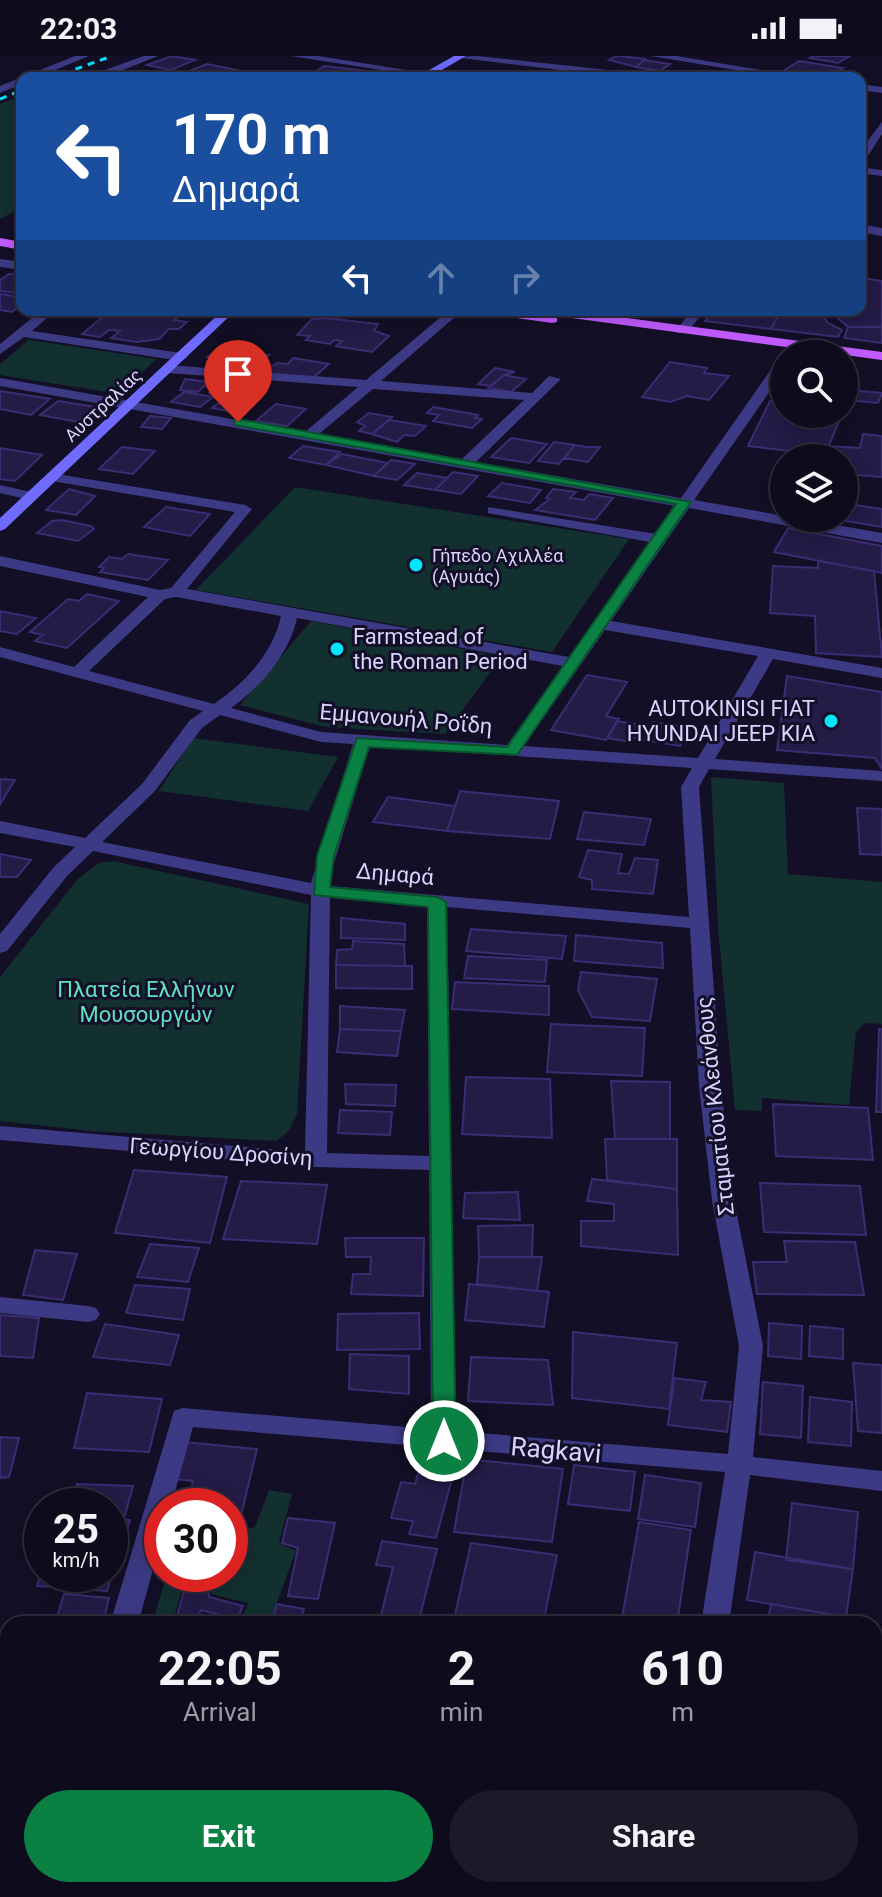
<!DOCTYPE html>
<meta charset="utf-8">
<style>
body{margin:0;font-family:Roboto,sans-serif;background:#1c1929;color:#f1f3f6;height:100vh;display:flex;flex-direction:column;font-size:30px;white-space:nowrap}
*{box-sizing:border-box;margin:0}
p{font-size:26px;color:#9b9ba3}
.icon{flex:none;width:44px;height:44px;fill:none;stroke:currentColor;stroke-width:2;stroke-linecap:round;stroke-linejoin:round}
.map{position:relative;flex:1;overflow:hidden}
.sheet{position:absolute;left:0px;top:1560px;width:882px;height:282px;display:flex;flex-direction:column;background:#0e0b1c;border-radius:24px 24px 0 0;box-shadow:0 4px 20px #0003,0 0 0 2px #2e2b3b}
.sheet>*{flex:none}
.top-card{position:absolute;left:16px;top:16px;width:850px;height:244px;border-radius:16px;box-shadow:0 4px 20px #0003,0 0 0 2px #2e2b3b;background:#1a4fa0;color:#fff;overflow:hidden}
.buttons{position:absolute;left:770px;top:284px;display:grid;gap:16px}
.buttons a{display:grid;place-items:center;width:88px;height:88px;border-radius:50%;background:#0e0b1c;box-shadow:0 4px 20px #0003,0 0 0 2px #2e2b3b;font-size:40px}
.speed{position:absolute;left:24px;top:1432px;display:flex;gap:16px;font-size:40px;font-weight:700;text-align:center}
.speed>*{display:grid;place-content:center;width:104px;height:104px;border-radius:50%;background:#0e0b1c;box-shadow:0 4px 20px #0003,0 0 0 2px #2e2b3b;line-height:1}
.speed small{font-size:20px;font-weight:400}
.speed .limit{border:12px solid #d22;background:#fff;color:#111}
.pin{position:absolute;display:grid;place-items:center;width:68px;height:68px;color:#fff;margin:-82px -34px;border-radius:50% 50% 50% 0;rotate:-45deg;box-shadow:0 0 8px #0007}
.pin .icon{rotate:45deg}
.me{position:absolute;width:88px;margin:-44px;rotate:0deg;stroke-linejoin:round;filter:drop-shadow(0 0 6px #0008)}
.turn{display:flex;align-items:center;gap:28px;height:168px;padding:0 24px;font-size:36px}
.turn .icon{width:104px;height:104px;stroke-width:2.5}
.turn b{display:block;font-size:56px;line-height:68px}
.lanes{display:flex;align-items:center;height:76px;padding:0 24px;background:#0003;justify-content:center;gap:40px;direction:ltr}
.lanes .off{opacity:.35}
.eta{display:flex;justify-content:space-evenly;align-items:center;height:136px;text-align:center}
.eta b{font-size:48px;font-weight:700;line-height:56px}
.action{display:flex;gap:16px;margin-top:auto;padding:16px 24px}
.action a{flex:1;height:92px;border-radius:48px;background:#0b8043;color:#fff;font-size:32px;font-weight:700;line-height:92px;text-align:center}
.action a+a{background:#1c1929;color:#f1f3f6}
.status{display:flex;justify-content:space-between;align-items:center;height:56px;padding:0 40px;background:#0e0b1c;direction:ltr}
.status svg{height:22px;fill:currentColor}
.map>svg:first-child{display:block}
.green{fill:#12302f}
.building{fill:#241b47;stroke:#3b2d73;stroke-width:2}
.lines{fill:none;stroke-linecap:round;stroke-linejoin:round}
.street{fill:#3d3a85;fill-rule:evenodd}
.secondary{fill:#6f6bff;fill-rule:evenodd}
.primary{fill:#c25bff;fill-rule:evenodd}
.rail{stroke:#00e5ff;stroke-width:3;stroke-dasharray:7 6;stroke-linecap:butt}
.route{fill:#0b8043;stroke:#07532c;stroke-width:2}
.poi-dot{fill:#00e5ff;stroke:#130f26;stroke-width:3}
.labels{text-anchor:middle;dominant-baseline:central;stroke-width:6;stroke-linejoin:round;paint-order:stroke}
.far-street-label{font-size:18px;fill:#d9d4ff;stroke:#130f26}
.far-poi-label{font-size:18px;fill:#d9d4ff;stroke:#130f26;text-anchor:start}
.poi-label{font-size:22px;fill:#d9d4ff;stroke:#130f26;text-anchor:start}
.street-label{font-size:22px;fill:#d9d4ff;stroke:#130f26}
.park-label{font-size:22px;fill:#5fe0c0;stroke:#130f26}
.near-street-label{font-size:26px;fill:#d9d4ff;stroke:#130f26}
</style>
<div class="status"><b>22:03</b><svg viewBox="0 0 49 12"><path d="M0 12V9h3v3zM5 12V6h3v6zM10 12V3h3v9zM15 12V0h3v12zM26 1h20v11H26zM47 4h2v5h-2z"/></svg></div>
<div class="map">
<svg width="882" height="1841" viewBox="0 0 882 1841">
<rect width="100%" height="100%" fill="#130f26"/>
<path class="green" d="M22,39V152L0,163V48Z
M29,284L156,303L120,338L0,319V308Z
M295,431L629,483L552,596L196,534Z
M311,565L502,600L445,678L325,671L240,649Z
M193,682L338,701L308,755L159,735Z
M711,721L784,727L788,818L882,826V968L865,967L856,976L849,1049L762,1042V1055L735,1054L718,871Z
M113,805L309,848L297,1058L289,1075L276,1085L91,1075L0,1065V921L77,824L98,807Z
M269,1434L292,1438L279,1487L296,1495L269,1568H197L202,1557L241,1565L248,1547L211,1538L210,1520L193,1518H230V1477L255,1471Z
M167,1518H187L172,1568H152Z"/>
<path class="building" d="M172,0L195,4L171,14L147,9Z
M616,0H620L645,3L636,11L609,4Z
M813,0H850L838,7L810,2Z
M644,4L670,8L660,15L636,11Z
M799,5L843,12L832,19L783,15Z
M207,8L237,14L217,22L187,16Z
M324,10L367,15L350,22H324L329,19L313,17Z
M9,218L22,219V234L18,237L0,235V224Z
M860,222L882,225V271H848L829,254H860Z
M0,238L22,241V249L12,256L0,254Z
M111,254L152,257L200,256L192,261L181,259L174,264L187,266L179,273H169L159,283L137,286L111,282L120,275L109,274L100,281L82,278Z
M715,254H781L771,273L705,265Z
M781,254L822,259L828,267L842,274L838,281L771,273Z
M326,262L378,268L374,275L389,280L372,296L336,290L342,285L334,284L330,288L306,284L310,280L297,279L312,263Z
M848,271H882V287L844,282Z
M219,293L269,299L258,309L207,301Z
M293,302L329,308L313,322L249,316L253,311L269,312L277,307L288,308Z
M670,306L707,312L704,317L729,320L709,344L687,340L670,346L642,341Z
M495,312L515,316L504,319L491,330L478,328Z
M504,319L526,323L511,336L488,332Z
M185,323L208,326L198,336L180,334Z
M208,326L261,333L253,341L242,343L218,340L209,337L214,332L204,330Z
M850,334L882,337L878,347L847,344Z
M0,335L50,343L31,359L0,353Z
M184,336L213,341L200,351L171,346Z
M228,340L242,343L234,348L241,349L232,356L212,352Z
M58,345L96,351L78,366L40,359Z
M770,345L784,347V358H842L825,399L748,390Z
M276,348L306,353L287,370L256,365Z
M433,351L478,359L475,362L482,363L472,372L433,365L439,359L427,357Z
M369,357L392,361L372,378L359,375L365,370L357,366Z
M150,360L171,362L162,373L141,371Z
M389,364L426,370L415,380L404,379L397,386L372,378Z
M863,378L882,380V421L844,418V402H825L829,390L860,392Z
M511,382L547,388L529,407L491,401Z
M554,386L575,389L559,408L538,405Z
M575,389L587,391H600L588,406L564,402Z
M303,390L340,396L326,409L289,402Z
M122,391L155,395L133,418L99,413Z
M0,392L42,399L15,425L0,423Z
M342,398L388,407L374,420L326,409Z
M391,404L415,408L397,424L374,420Z
M453,416L478,420L461,438L435,434Z
M417,417L447,422L435,434L404,429Z
M502,427L541,434L530,447L488,440Z
M69,433L95,440L76,459L46,454Z
M553,433L576,436L570,442L584,444L589,438L613,442L595,464L535,454L550,443L546,442Z
M855,449L882,453V471L846,465Z
M166,451L210,458L190,480L144,471Z
M62,464L91,470L94,473L78,485L37,477L52,465Z
M788,472L882,490V517L774,496Z
M128,498L168,504L148,524L100,516L104,512L99,511L109,501L122,503Z
M818,505L874,515L882,601L816,597L815,560L770,557L773,510L818,512Z
M87,538L119,545L67,592L35,585L43,579L30,576L68,543L79,545Z
M0,555L36,562L17,578L0,575Z
M587,619L627,626L606,660L619,663L606,684L551,674Z
M787,620L882,636V713L875,702L777,694Z
M617,665L651,671L653,666L690,672L680,690L633,682L630,686L607,682Z
M0,723L15,724L0,748Z
M460,735L559,745L550,783L447,775Z
M388,741L455,750L447,775L373,766Z
M857,752L882,753V799L860,798Z
M584,756L651,763L644,789L577,783Z
M588,794L622,798L618,817L629,818L635,802L658,804L653,838L592,833V824L579,821Z
M0,798L31,804L17,821H0Z
M341,862L405,868V884L341,882Z
M471,873L566,880L562,903L466,895Z
M576,879L662,887L663,912L574,905Z
M353,885L404,888L405,910L336,909L337,894L352,893Z
M468,900L547,904L545,926L464,922Z
M336,909L412,910V933L336,932Z
M581,916L657,923L650,965L592,961L578,934Z
M455,926L549,930V959L452,953Z
M340,950L405,954L401,975L340,973Z
M551,968L645,972L642,1020L547,1016Z
M340,973L401,975L397,1000L337,996Z
M879,973H882V1056H876Z
M466,1021L550,1023L552,1082L462,1078Z
M611,1025L670,1026V1083H615Z
M345,1028L396,1029L395,1050L346,1048Z
M773,1048L868,1052L873,1104L776,1100Z
M340,1054L392,1056L390,1079L338,1077Z
M605,1083H677V1133L607,1124Z
M134,1114L227,1121L210,1187L115,1177Z
M592,1123L677,1133L678,1199L581,1190V1165H614V1148L587,1145Z
M241,1125L327,1129L317,1188L223,1183Z
M760,1127L860,1130L866,1179L764,1176Z
M518,1136L520,1164L463,1162L465,1137Z
M533,1169L532,1201H479L478,1170Z
M345,1182H424L423,1240L351,1238L353,1218H370L371,1201H346Z
M784,1185L855,1186L864,1239L757,1238L753,1206H787Z
M150,1188L199,1192L188,1226L137,1221Z
M35,1194L77,1198L63,1244L23,1239Z
M479,1201H542L537,1235L477,1228Z
M469,1228L549,1236L544,1271L465,1264Z
M135,1229L190,1233L183,1264L126,1257Z
M419,1257L420,1293L337,1294L338,1258Z
M0,1259L39,1262L33,1302L0,1300Z
M769,1267L802,1270L801,1303L768,1300Z
M105,1268L179,1279L170,1309L93,1301Z
M810,1270L843,1273V1303L809,1300Z
M573,1276L677,1287L669,1353L572,1342Z
M350,1298L409,1300V1338L349,1333Z
M471,1301L548,1304L553,1349L468,1345Z
M853,1307L882,1309V1377L858,1375Z
M674,1322L706,1326L701,1344L731,1346L727,1376L668,1369Z
M763,1326L803,1330L801,1382L760,1378Z
M87,1337L162,1343L149,1396L74,1392Z
M810,1341L852,1346L851,1390L808,1386Z
M0,1381L19,1382L9,1421L0,1422Z
M184,1386L257,1393L237,1476L230,1475V1450H187L193,1425L174,1423Z
M467,1403L563,1413L552,1486L454,1476Z
M574,1409L635,1416L630,1455L568,1448Z
M419,1414L453,1419L436,1482L409,1478L413,1465L391,1462L401,1426L415,1428Z
M645,1419L701,1427L695,1471L638,1463Z
M77,1428L133,1430L125,1459L110,1458V1450H71Z
M792,1447L858,1456L853,1513L786,1504Z
M288,1462L335,1467L318,1543L288,1540L298,1492L282,1487Z
M110,1463L130,1464L120,1498L110,1497Z
M639,1466L691,1474L677,1568H621Z
M382,1485L437,1493L418,1568L379,1567L393,1511L376,1509Z
M471,1487L557,1499L543,1568H453Z
M755,1496L853,1513L846,1561L747,1544Z
M110,1503L116,1504L107,1535L37,1530L42,1513V1518H110Z
M188,1520L208,1522L209,1541L243,1550L237,1563L201,1554L194,1568H175Z
M64,1538L109,1542L103,1568H55Z
M277,1548L304,1553L299,1568H271Z
M771,1548L846,1561L865,1568H767Z
M874,1685L882,1686V1763L874,1762Z
M8,1727V1777L0,1775V1741Z
M0,1775L8,1777V1824L0,1822Z
M88,1834H128L126,1841H108L87,1837Z
M133,1834H180L177,1841H130Z
M198,1834H272L268,1841H195Z
M340,1834H458L456,1841H339Z
M458,1834H552L553,1841H456Z
M581,1834H661V1841H586L580,1840Z
M793,1834H864L870,1835L869,1841H788Z"/>
<g class="lines">
<path class="street" d="M75,0H89L36,22H22V28L0,37V30Z
M144,0H158L111,19L110,22H100L102,15Z
M291,0H318L431,18L426,21Z
M477,0L655,19L660,22H626L453,1Z
M651,0H676L809,22H784Z
M860,28L882,31V37L860,34Z
M882,66V78L864,106L860,107V95Z
M860,111L882,114V120L860,117Z
M860,168L882,172V180L860,176Z
M0,203L22,206V214L0,211Z
M42,254H56L32,275L181,297L188,301L181,305L24,281L0,298V288Z
M449,254H463L381,325L532,337L549,320L561,323L476,406L681,442L779,302L784,301V315L694,444L882,477V487L689,452L611,565L882,612V622L773,603L715,703L882,715V725L709,713L699,731L721,1030L734,1144L763,1290L753,1401L882,1415V1435L750,1419L729,1568H701L725,1416L193,1371L171,1450H162V1481L138,1568H110L174,1355L183,1352L431,1373L429,1114L316,1111L0,1084V1070L305,1096L311,839L93,795L67,820L7,895L0,897V878L53,812L75,791L0,777V765L85,782L142,728L190,664L203,655L0,601V591L74,611L148,541L0,510V500L160,534L171,532L235,456L46,424V418L51,417L245,449L252,453L187,533L569,601L650,486L493,458L488,457V451L656,478L675,450L0,330V322L305,376L358,331L168,317L161,313L168,309L366,324ZM373,333L524,344L462,403L319,378ZM176,541L281,560C273,597 246,626 214,648L89,615L165,543ZM297,562L563,610L507,689L321,676L231,652C261,631 289,598 297,562ZM605,574L758,600L698,702L524,690ZM220,659L321,686L353,688L311,827L102,786L154,736L202,672ZM370,690L692,712L681,731L689,861L330,830V820ZM330,842L427,850L429,1100L327,1097ZM447,851L690,872L699,1030L712,1144L739,1290L728,1398L456,1375Z
M692,254H705L687,277H677L676,274Z
M0,429L35,437L37,440L30,444L0,437Z
M0,1241L88,1250L96,1252L100,1258L96,1264L88,1266L0,1257Z
M33,1834H63L61,1841H31Z
M678,1834H708V1841H678Z"/>
<path class="secondary" d="M454,0H466L428,22H415Z
M223,254H236L5,473L0,475V462Z"/>
<path class="primary" d="M0,182L22,186V194L0,190Z
M482,254L533,257L532,254H567L882,296V304L557,260V266L552,267L488,258Z"/>
<path class="rail" d="M51,22L112,0
M0,43L22,34"/>
</g>
<path class="route" d="M238,363L691,446L517,699L369,691L334,800L330,831L437,841L446,846L456,1385L452,1391H436L433,1385L428,851L314,839L317,800L357,682L507,691L676,448L234,369V364Z"/>
<g class="poi-dot">
<circle cx="416" cy="509" r="8"/>
<circle cx="337" cy="593" r="8"/>
<circle cx="831" cy="665" r="8"/>
</g>
<g class="labels">
<g class="far-street-label">
<text transform="translate(103 349) rotate(-43)">Αυστραλίας</text>
</g>
<g class="far-poi-label">
<text x="432" y="499">Γήπεδο Αχιλλέα<tspan x="432" dy="21">(Αγυιάς)</tspan></text>
</g>
<g class="poi-label">
<text x="353" y="580">Farmstead of<tspan x="353" dy="25">the Roman Period</tspan></text>
<text x="815" y="652" text-anchor="end">AUTOKINISI FIAT<tspan x="815" dy="25">HYUNDAI JEEP KIA</tspan></text>
</g>
<g class="street-label">
<text transform="translate(406 663) rotate(5)">Εμμανουήλ Ροΐδη</text>
<text transform="translate(395 818) rotate(5)">Δημαρά</text>
<text transform="translate(715 1050) rotate(-96)">Σταματίου Κλεάνθους</text>
<text transform="translate(221 1096) rotate(4)">Γεωργίου Δροσίνη</text>
</g>
<g class="park-label">
<text x="146" y="933">Πλατεία Ελλήνων<tspan x="146" dy="25">Μουσουργών</tspan></text>
</g>
<g class="near-street-label">
<text transform="translate(556 1394) rotate(5)">Ragkavi</text>
</g>
</g>
</svg>
<div class="buttons">
<a><svg class="icon" aria-label="search" viewBox="0 0 24 24"><circle cx="10" cy="10" r="6"/><path d="M15 15l6 6"/></svg></a>
<a><svg class="icon" aria-label="layers" viewBox="0 0 24 24"><path d="M12 4l9 5-9 5-9-5zM3 14l9 5 9-5"/></svg></a>
</div>
<div class="speed"><div>25<small>km/h</small></div><div class="limit">30</div></div>
<div class="pin" style="left:238px;top:366px;background:#d93025"><svg class="icon" aria-label="arrive" viewBox="0 0 24 24"><path d="M6 21V4h12l-3 4 3 4H6"/></svg></div>
<svg class="me" style="left:444px;top:1385px" viewBox="-20 -20 40 40"><circle r="17" fill="#0b8043" stroke="#fff" stroke-width="3"/><path d="M0-11L8 9 0 5-8 9z" fill="#fff"/></svg>
<div class="top-card">
<div class="turn"><svg class="icon" aria-label="left" viewBox="0 0 24 24"><path d="M17 20v-9H6M10 6l-5 5 5 5"/></svg><div><b>170 m</b>Δημαρά</div></div>
<div class="lanes"><svg class="icon" aria-label="left" viewBox="0 0 24 24"><path d="M17 20v-9H6M10 6l-5 5 5 5"/></svg><svg class="icon off" aria-label="ahead" viewBox="0 0 24 24"><path d="M12 20V5M6 11l6-6 6 6"/></svg><svg class="icon off" aria-label="right" viewBox="0 0 24 24"><path d="M7 20v-9h11M14 6l5 5-5 5"/></svg></div>
</div>
<section class="sheet">
<div class="eta">
<div><b>22:05</b><p>Arrival</p></div>
<div><b>2</b><p>min</p></div>
<div><b>610</b><p>m</p></div>
</div>
<div class="action"><a>Exit</a><a>Share</a></div>
</section>
</div>
